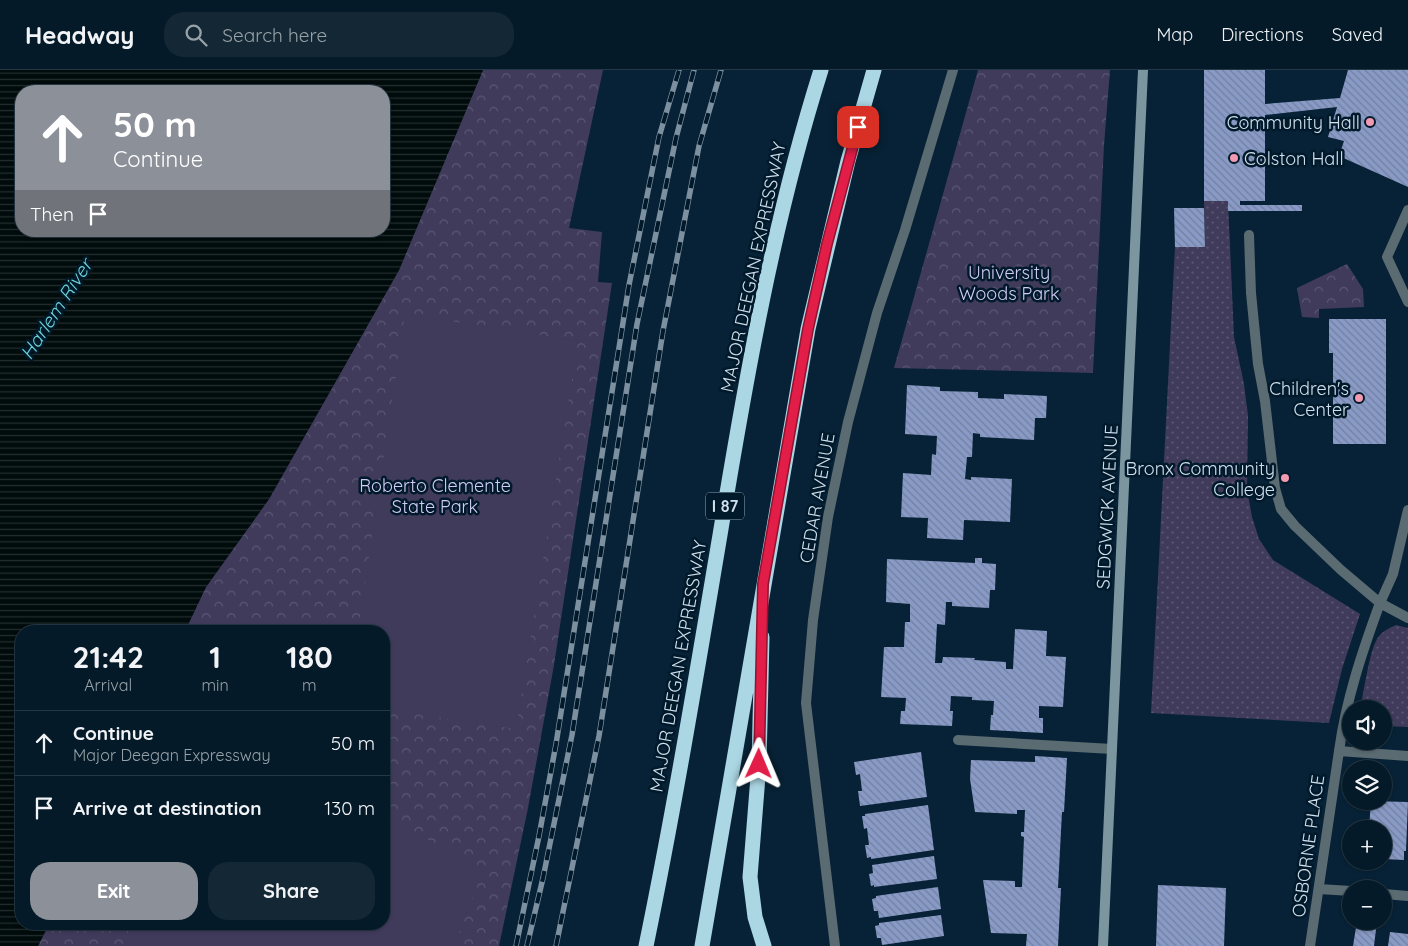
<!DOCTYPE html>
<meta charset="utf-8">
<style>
body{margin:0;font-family:Quicksand,sans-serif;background:#132734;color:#f1f3f6;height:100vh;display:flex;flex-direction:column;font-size:19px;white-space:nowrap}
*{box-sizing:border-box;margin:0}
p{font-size:16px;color:#97a1a8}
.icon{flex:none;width:28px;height:28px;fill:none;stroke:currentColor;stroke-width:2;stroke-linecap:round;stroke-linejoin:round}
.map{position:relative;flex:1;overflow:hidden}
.sheet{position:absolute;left:15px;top:555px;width:375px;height:305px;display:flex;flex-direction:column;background:#051a28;border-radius:20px;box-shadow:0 1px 4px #0004,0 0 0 1px #263845}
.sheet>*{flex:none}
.banner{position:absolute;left:15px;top:15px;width:375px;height:152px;border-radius:20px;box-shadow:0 1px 4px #0004,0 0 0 1px #263845;background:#8c9099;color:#fff;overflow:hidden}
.controls{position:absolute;left:1342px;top:630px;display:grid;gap:10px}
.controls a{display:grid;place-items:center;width:50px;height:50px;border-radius:50%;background:#051a28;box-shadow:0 1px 4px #0004,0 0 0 1px #263845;font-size:25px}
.pin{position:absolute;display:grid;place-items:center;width:42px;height:42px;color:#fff;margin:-21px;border-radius:10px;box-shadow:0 2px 8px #0006}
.me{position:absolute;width:55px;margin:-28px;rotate:1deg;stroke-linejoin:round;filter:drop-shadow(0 0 4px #0008)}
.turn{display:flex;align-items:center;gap:18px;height:105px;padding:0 15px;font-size:22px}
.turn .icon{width:65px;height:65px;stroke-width:2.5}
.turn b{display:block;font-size:35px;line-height:42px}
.then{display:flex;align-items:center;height:48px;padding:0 15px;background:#0003;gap:10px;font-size:19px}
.eta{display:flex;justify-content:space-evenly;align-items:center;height:85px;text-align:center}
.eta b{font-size:30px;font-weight:800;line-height:35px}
.cta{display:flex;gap:10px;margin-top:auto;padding:10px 15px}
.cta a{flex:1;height:58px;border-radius:20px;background:#8c9099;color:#fff;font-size:20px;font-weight:800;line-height:58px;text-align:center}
.cta a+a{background:#132734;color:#f1f3f6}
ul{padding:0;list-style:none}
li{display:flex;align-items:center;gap:15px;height:65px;padding:0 15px;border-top:1px solid #263845}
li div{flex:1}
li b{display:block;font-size:19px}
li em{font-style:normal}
header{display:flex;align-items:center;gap:30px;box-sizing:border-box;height:70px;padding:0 25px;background:#051a28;border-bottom:1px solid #263845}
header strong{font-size:24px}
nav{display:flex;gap:28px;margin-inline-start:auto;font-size:18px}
.search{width:350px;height:45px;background:#132734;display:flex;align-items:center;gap:12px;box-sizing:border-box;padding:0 18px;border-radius:20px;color:#97a1a8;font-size:19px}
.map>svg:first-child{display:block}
.grass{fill:url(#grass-dots)}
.park{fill:url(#park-crowns)}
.pitch{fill:#403b5b}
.water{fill:url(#water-rules);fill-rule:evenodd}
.building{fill:url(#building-back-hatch)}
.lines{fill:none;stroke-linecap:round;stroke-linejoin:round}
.service{stroke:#5a6b71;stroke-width:10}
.minor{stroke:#5a6b71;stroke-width:10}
.secondary{stroke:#7b969f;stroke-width:10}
.motorway{stroke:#abd6e4;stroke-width:15}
.rail-casing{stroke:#7c90a0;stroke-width:5.5}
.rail{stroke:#00192b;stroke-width:4;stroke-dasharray:11;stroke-linecap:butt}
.route-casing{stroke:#92132f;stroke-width:12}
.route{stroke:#e11d48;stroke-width:9}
.poi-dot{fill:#f19ab2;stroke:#00192b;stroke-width:2}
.labels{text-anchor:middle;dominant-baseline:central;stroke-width:5;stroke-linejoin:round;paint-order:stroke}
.shield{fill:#00192b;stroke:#92a4b3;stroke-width:1}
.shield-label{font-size:16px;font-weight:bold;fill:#d0e0ed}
.poi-label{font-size:18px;fill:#d0e0ed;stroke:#00192b;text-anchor:end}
.street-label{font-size:18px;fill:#d0e0ed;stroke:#00192b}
.park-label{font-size:18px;fill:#d1ccf6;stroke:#00192b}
.water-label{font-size:19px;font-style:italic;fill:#6dd6d6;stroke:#00192b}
</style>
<header>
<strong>Headway</strong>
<div class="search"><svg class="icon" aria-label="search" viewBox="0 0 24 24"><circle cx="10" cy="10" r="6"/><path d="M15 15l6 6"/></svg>Search here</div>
<nav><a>Map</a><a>Directions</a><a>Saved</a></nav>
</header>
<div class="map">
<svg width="1408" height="876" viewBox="0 0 1408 876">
<defs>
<pattern id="grass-dots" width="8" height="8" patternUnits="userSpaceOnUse" patternTransform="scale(1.25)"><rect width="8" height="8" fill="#403b5b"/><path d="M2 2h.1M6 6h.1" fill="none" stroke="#5b5773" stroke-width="1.8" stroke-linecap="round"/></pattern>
<pattern id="park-crowns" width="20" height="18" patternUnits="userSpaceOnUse" patternTransform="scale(1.25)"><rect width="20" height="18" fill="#403b5b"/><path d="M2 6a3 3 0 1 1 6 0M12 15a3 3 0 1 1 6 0" fill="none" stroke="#5b5773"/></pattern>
<pattern id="water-rules" width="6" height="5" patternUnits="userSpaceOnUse" patternTransform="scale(1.25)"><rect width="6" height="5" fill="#000b0b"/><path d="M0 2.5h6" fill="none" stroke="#242e2f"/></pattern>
<pattern id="building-back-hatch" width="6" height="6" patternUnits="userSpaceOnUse" patternTransform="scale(1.25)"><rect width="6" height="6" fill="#889ac5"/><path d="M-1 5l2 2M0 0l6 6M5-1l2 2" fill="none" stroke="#72809f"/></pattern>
</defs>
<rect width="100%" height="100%" fill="#072236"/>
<path class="grass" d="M1204,131H1228L1234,267L1244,314L1248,346L1247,419L1252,447L1259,469L1273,490L1360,544L1342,599L1329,653L1151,643L1175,177H1205Z
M1396,555L1408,558V657L1384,656V639H1360C1364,622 1369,583 1377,569C1381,562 1389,558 1396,555Z"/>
<path class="park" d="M483,0H603L569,158L602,162L598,212L612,213L554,595L528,738L499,876H38L49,854H384V561H185L206,517L269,429L399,200Z
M978,0H1110L1104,75L1093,303L894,298Z
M1347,194L1363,219L1364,237L1319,239V248L1302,247L1297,218Z"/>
<path class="pitch" d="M405,244L578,271L516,659L384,639V561H358Z
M384,745L483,801L454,876H126L131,854H384Z"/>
<path class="water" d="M0,0H483L399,200L269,429L206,517L185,561H21V854H49L38,876H0ZM21,21H384V161H21Z"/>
<path class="building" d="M1204,0H1265V34L1340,28L1348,0H1408V117L1339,86L1344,71L1328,67L1337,37L1265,45V131H1240V135H1302V141H1228V131H1204Z
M1174,138H1204L1205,177H1175Z
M1329,249H1386V374H1333V283H1329Z
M907,315L940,317V321L978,322V328L1004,329V324L1047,326L1046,348H1035L1034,370L980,367V364L973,363L972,387H967L965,409L971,410V407L1012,409L1010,452L964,450L963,470L927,468L928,448L901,447L903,403L931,405L932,384L936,385L937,366L905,364Z
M975,488H982V493L996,494L995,520H990L989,538L952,536V532H946L945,555L937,554L935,593H942L943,587L975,588L974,590L1006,592V599H1013L1015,559L1047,561L1046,586L1066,587L1063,637L1039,636V648H1043V663L990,660L991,645H993L994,631L972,630V627L951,626L950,641H953L952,656L900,654L901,641H905L906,628L881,627L884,577H904L905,552H910V534L886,532L887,489L975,493Z
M921,682L927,727L860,736L858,721H862L860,704L856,705L854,692Z
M1035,686L1067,688L1064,742H1062L1058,818H1061L1058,876H1026L1027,864L991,863L983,810L1015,811V817H1022L1024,767L1021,766V762H1024L1025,740H1017V744L975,742L970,709L971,690L1035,692Z
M1371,731L1408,732L1406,781H1404V790L1384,789V759H1369Z
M928,735L934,780L871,789V787L867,788L865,775H869L867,758L864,759L862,746H865V744Z
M934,786L937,809L874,817V815L871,816L869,804L873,803L872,795Z
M1158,815L1226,818L1224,876H1156Z
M938,817L941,839L879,848L878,841H874L872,829L876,828V826Z
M941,845L944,866L882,875L881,868H877L875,856L879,855V853Z
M1357,851H1377L1374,876H1353Z
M1390,862L1408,864V876H1388Z"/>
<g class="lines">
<path class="service" d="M1408,140L1387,187L1408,232
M1249,165L1251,223L1258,294L1265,331L1275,418L1281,439L1295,456L1341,500L1380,533C1362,582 1346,630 1339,681
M1408,440L1393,504L1380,533L1408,548
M958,670L1112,679
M1319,819L1351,821
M1384,824L1408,826"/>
<path class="minor" d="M835,876L806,633L813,550L828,447L848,352L877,243L905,160L953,0
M1310,876L1339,681L1408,686"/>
<path class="secondary" d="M1103,876L1143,0"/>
<path class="motorway" d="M762,567L759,694L750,807L755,847L764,876
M646,876C674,740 697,602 720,465C746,308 773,152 821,0
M702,876L808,259L848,91L874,0"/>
<g class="rail-casing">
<path id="rail" d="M516,876L539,766L556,674L629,215L659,67L679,0
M527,876L543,808L572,665L637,254L676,68L694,0
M556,876L599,666L663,261L699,76L721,0"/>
</g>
<use href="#rail" class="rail"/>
</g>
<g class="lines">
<g class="route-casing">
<path id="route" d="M759,694L763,514L808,259L827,174L858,57"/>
</g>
<use href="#route" class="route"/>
</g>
<g class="poi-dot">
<circle cx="1370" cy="52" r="5"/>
<circle cx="1234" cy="88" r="5"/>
<circle cx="1359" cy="328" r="5"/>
<circle cx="1285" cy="408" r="5"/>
</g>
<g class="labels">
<rect class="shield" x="706" y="422.5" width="38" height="27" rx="4"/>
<g class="shield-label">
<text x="725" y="436">I 87</text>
</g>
<g class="poi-label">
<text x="1360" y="52">Community Hall</text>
<text x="1244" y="88" text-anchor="start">Colston Hall</text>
<text x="1349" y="318">Children's<tspan x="1349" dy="21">Center</tspan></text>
<text x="1275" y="398">Bronx Community<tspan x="1275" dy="21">College</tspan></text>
</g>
<g class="street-label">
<text transform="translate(753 197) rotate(-78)">MAJOR DEEGAN EXPRESSWAY</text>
<text transform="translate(817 428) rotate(-80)">CEDAR AVENUE</text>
<text transform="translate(1107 437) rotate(-87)">SEDGWICK AVENUE</text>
<text transform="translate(678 596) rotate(-80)">MAJOR DEEGAN EXPRESSWAY</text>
<text transform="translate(1308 776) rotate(-82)">OSBORNE PLACE</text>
</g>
<g class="park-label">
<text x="1009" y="202">University<tspan x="1009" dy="21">Woods Park</tspan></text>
<text x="435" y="415">Roberto Clemente<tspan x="435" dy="21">State Park</tspan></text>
</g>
<g class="water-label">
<text transform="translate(56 239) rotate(-57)">Harlem River</text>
</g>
</g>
</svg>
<div class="controls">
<a><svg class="icon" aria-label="sound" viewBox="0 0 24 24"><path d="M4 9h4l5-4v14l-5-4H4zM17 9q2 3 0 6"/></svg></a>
<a><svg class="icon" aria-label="layers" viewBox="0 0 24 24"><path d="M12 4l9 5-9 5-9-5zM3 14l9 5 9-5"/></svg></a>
<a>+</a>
<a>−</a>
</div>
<div class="pin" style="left:858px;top:57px;background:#d93025"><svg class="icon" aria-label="arrive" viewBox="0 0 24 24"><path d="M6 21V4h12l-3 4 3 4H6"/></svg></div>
<svg class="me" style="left:759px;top:694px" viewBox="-20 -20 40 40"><path d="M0-17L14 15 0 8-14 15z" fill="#e11d48" stroke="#fff" stroke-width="4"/></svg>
<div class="banner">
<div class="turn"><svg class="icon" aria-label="ahead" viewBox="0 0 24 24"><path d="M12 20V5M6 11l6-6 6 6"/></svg><div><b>50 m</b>Continue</div></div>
<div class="then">Then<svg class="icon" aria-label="arrive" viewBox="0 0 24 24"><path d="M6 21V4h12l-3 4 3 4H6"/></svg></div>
</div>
<section class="sheet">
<div class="eta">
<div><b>21:42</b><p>Arrival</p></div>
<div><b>1</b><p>min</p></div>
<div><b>180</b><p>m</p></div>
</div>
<ul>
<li><svg class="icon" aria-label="ahead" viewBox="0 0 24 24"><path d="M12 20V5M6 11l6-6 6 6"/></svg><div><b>Continue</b><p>Major Deegan Expressway</p></div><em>50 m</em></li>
<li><svg class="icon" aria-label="arrive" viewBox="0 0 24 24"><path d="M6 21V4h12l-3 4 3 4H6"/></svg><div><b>Arrive at destination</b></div><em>130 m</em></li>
</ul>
<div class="cta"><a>Exit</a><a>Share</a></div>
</section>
</div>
